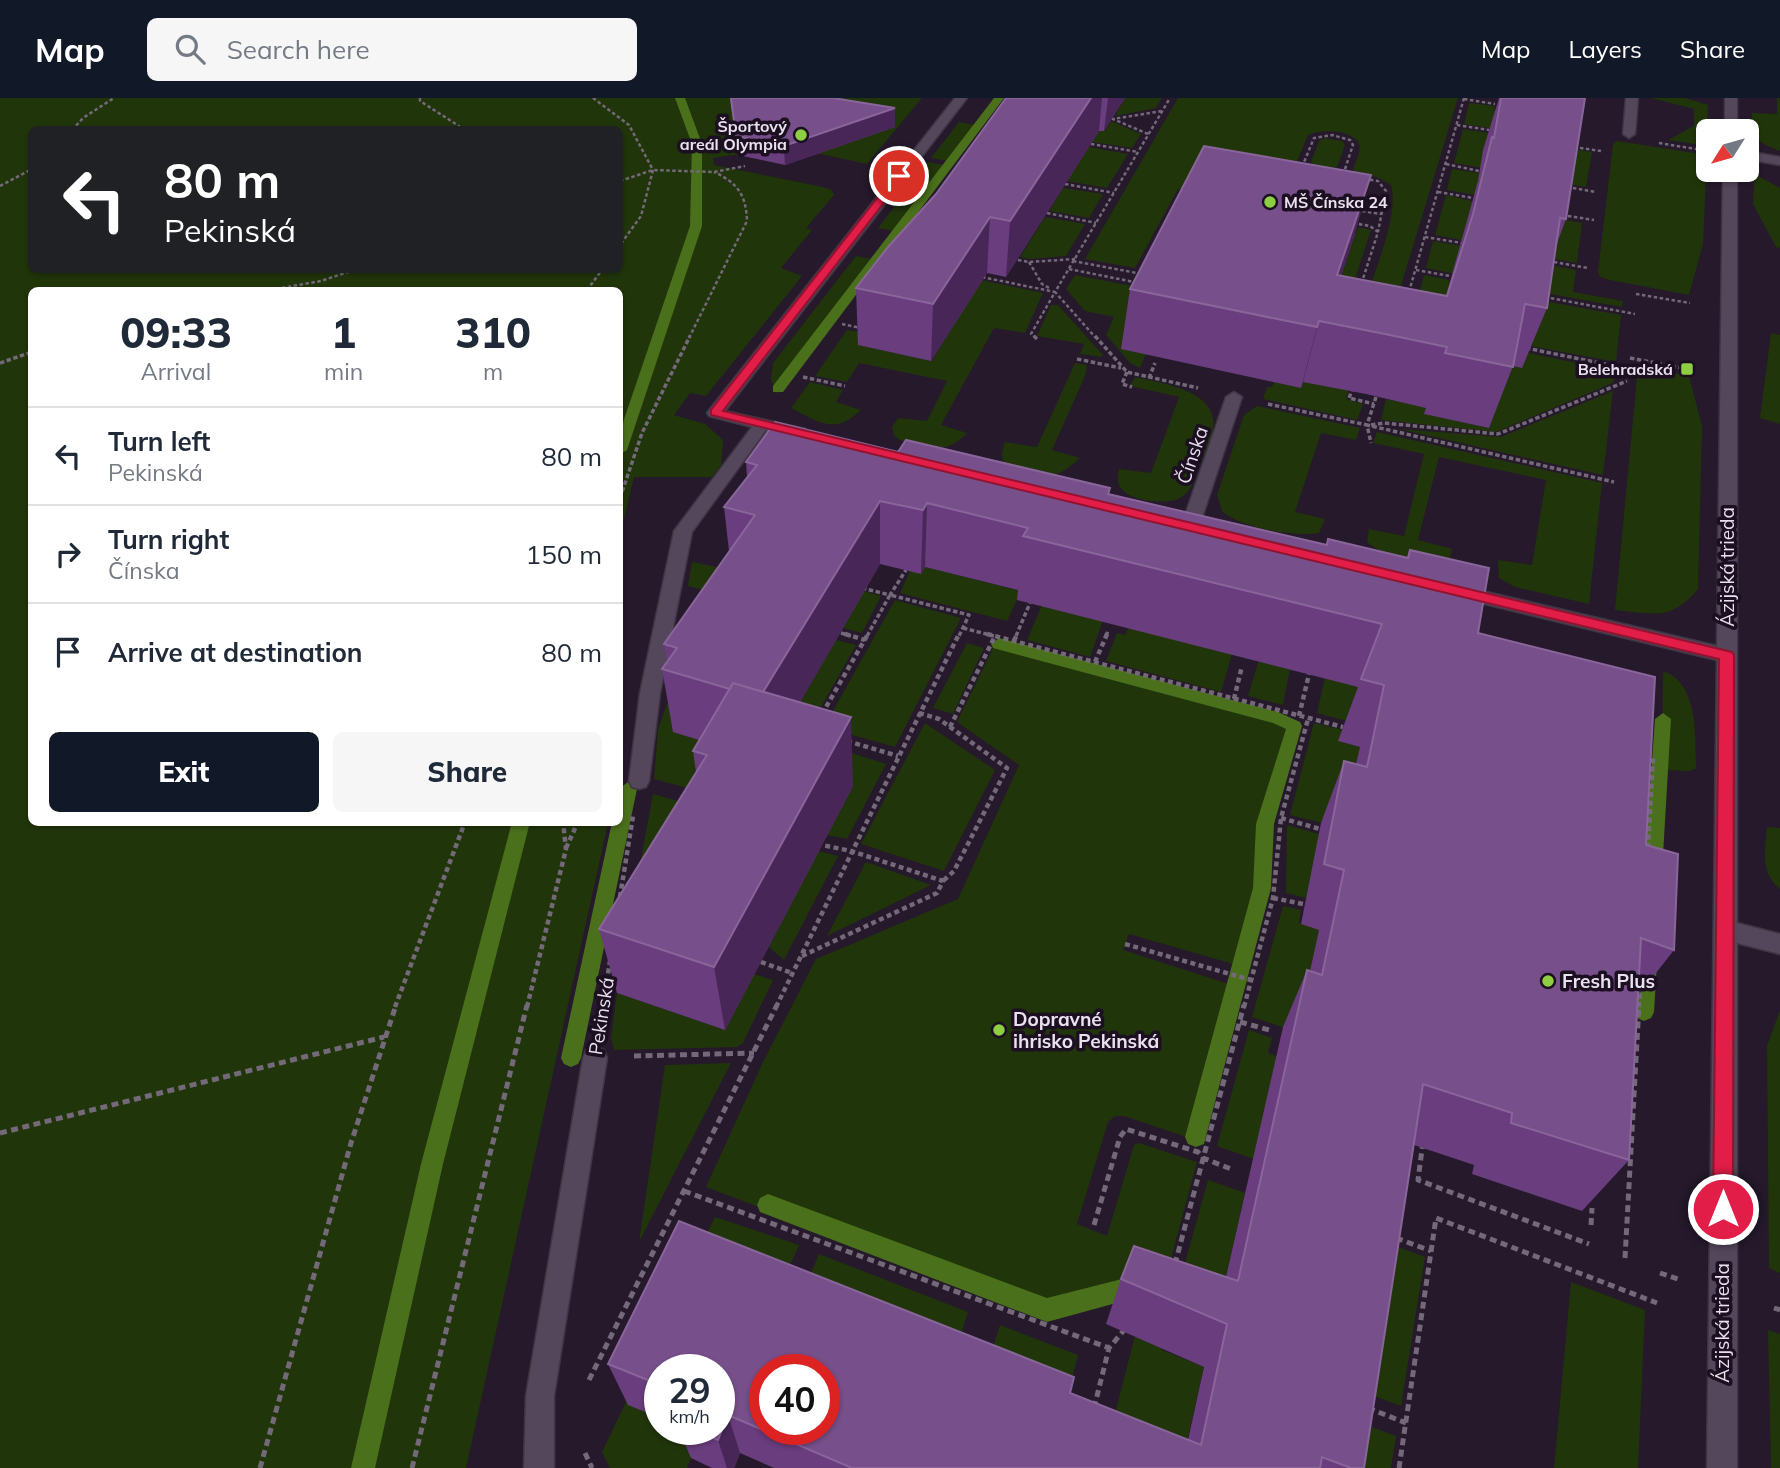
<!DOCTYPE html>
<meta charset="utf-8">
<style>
body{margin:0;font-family:Mulish,sans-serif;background:#f6f6f7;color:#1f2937;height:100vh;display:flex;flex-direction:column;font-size:26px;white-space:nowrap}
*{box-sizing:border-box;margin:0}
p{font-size:23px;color:#747a83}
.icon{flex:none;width:38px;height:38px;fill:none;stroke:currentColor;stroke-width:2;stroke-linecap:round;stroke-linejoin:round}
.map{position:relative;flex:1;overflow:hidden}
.side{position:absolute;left:28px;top:189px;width:595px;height:539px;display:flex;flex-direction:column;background:#fff;border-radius:10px;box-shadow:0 2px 5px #0004}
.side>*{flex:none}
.guide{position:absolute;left:28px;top:28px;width:595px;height:147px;border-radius:10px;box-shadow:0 2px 5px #0004;background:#202124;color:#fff;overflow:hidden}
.needle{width:46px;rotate:233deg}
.controls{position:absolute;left:1696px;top:21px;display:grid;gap:14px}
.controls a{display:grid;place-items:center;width:63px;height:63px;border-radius:10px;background:#fff;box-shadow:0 2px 5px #0004;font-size:35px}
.speed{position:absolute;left:644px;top:1256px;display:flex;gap:14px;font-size:35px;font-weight:700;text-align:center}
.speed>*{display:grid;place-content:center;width:91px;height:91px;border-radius:50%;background:#fff;box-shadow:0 2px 5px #0004;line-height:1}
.speed small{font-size:18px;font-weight:400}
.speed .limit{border:10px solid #d22;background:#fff;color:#111}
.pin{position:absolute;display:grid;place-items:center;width:60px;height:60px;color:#fff;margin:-30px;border:4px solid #fff;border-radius:50%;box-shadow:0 2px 7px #0007}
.me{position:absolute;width:77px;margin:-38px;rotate:0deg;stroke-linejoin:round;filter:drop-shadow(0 0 5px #0008)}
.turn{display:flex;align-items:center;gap:24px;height:147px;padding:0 21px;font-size:32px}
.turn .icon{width:91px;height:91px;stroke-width:2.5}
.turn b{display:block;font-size:49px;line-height:60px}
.eta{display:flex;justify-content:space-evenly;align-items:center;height:119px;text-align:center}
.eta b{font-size:42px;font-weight:800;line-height:49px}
.action{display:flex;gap:14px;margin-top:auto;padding:14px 21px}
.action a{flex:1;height:80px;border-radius:10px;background:#111827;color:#fff;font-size:28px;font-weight:800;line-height:80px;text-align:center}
.action a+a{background:#f6f6f7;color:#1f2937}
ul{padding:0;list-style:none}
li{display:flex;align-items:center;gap:21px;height:98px;padding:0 21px;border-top:2px solid #e0e1e3}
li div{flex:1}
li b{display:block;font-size:26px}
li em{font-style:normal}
header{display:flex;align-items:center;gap:42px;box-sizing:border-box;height:98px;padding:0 35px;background:#111827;color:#fff}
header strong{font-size:33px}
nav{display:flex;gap:38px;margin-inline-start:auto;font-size:24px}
.search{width:490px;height:63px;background:#f6f6f7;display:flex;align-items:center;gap:18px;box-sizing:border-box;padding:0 24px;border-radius:10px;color:#747a83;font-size:26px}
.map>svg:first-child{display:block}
.green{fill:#21350b;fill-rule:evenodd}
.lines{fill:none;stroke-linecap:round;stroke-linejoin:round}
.stream{fill:#4a701b;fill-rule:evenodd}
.minor-casing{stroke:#3e3543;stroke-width:3}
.path-far3{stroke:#736979;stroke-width:2.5;stroke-dasharray:3.5 2.5;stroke-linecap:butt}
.path-far2{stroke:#736979;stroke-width:3.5;stroke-dasharray:4.5 2.5;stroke-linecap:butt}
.path-far1{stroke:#736979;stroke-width:4.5;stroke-dasharray:5 3.5;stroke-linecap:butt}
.path{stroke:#736979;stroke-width:5;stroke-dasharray:7 4.5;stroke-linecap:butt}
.minor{fill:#54465b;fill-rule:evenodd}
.wall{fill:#6a3d7e}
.shaded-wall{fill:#482758}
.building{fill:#774f8a;stroke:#89669a;stroke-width:2;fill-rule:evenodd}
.route{fill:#e11d48;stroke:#92132f;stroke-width:2}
.poi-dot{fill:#8ece43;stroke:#1b0f21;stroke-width:2.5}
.labels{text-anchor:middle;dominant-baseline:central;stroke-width:7;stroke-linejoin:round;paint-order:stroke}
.far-poi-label{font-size:16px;font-weight:bold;fill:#e9e1ed;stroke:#1b0f21;text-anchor:end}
.street-label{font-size:19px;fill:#e9e1ed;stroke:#1b0f21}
.poi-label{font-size:19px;font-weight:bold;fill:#e9e1ed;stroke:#1b0f21;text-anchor:start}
</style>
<header>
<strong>Map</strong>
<div class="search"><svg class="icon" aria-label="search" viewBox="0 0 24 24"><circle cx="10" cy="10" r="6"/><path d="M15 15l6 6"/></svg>Search here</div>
<nav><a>Map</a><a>Layers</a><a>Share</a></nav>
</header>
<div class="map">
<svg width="1780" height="1370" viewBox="0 0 1780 1370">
<rect width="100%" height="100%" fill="#25192b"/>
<path class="green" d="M0,0H922L867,66L811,54C789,75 767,61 742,57C733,56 722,59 713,60L714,67L823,89L832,92L834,97L806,130L812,132L781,170L802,178L706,298L690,295L674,317L705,326L723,342L721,367L712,379H634L620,438V192H32V724L608,725L466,1370H0ZM32,32H620V172H32Z
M1125,0H1162L1156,10L1115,18Z
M1178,0H1458L1396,204L1367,198C1376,169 1399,116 1391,87L1379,80L1353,73C1354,65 1362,54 1359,46C1353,31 1320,31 1308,37L1286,89L1299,104L1361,116L1358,123L1178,91L1135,170L1085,161Z
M1651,0H1685L1708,7L1707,48L1668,42L1694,28V11Z
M1777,0H1780V53C1755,43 1752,41 1752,15L1777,16Z
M1469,5L1495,8L1494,12L1506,14L1502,32L1464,26Z
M1111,23L1141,36L1132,50L1092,44L1099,33H1105Z
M959,24L980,28L953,64L931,60Z
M1463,31L1489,35L1493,72L1454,65Z
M1325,40L1342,43L1345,47L1337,69L1324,71L1315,68L1311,64L1319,43Z
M1617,43L1707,57L1703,146L1689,197L1610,182L1600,179L1598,174L1613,46Z
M1089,49L1128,56L1107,90L1067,83Z
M1566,50L1592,54L1586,89L1560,85Z
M928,64L950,68L931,92L910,88Z
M1452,71L1479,75L1487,99L1447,92Z
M1758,78L1780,90V150L1776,149L1753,106L1754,83Z
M1063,90L1103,96L1089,120L1049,113Z
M907,92L928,96L900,134L878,130Z
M1446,97L1472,103L1476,145L1435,137Z
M1045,119L1085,126L1066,158L1030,161L1020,159Z
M1554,120L1582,125L1577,165L1547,160Z
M1358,129L1371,132L1351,193L1337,191Z
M1433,143L1462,148L1461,177L1426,170Z
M856,158L878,162L777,296L771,281L773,265Z
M900,165L1043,195L1025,235L994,230L941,327L967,335C948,357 917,354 894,338L892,329L898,320L927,323L947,283L859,265L847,284L815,278L847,232L866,235L859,247L932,263L963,212Z
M1546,166L1576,172L1573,194L1623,203L1622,209L1534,193Z
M1075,177L1179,197L1122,250L1146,256L1140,270L1130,265L1106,237L1114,219L1085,213L1066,191Z
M1424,177L1449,182V185L1459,187L1449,229L1412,222Z
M1533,201L1621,217L1616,264L1525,247Z
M1051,207H1058L1103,257L1102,259L1080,256L1084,246L1037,238Z
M1365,235L1346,301L1363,306L1357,322L1263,301L1267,289H1272L1274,284L1301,289L1316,248Z
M1771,235L1780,237V326L1760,320Z
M1524,254L1615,273L1613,285L1496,334L1381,322L1386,301L1411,306L1427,305L1425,316L1489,330L1502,266Z
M1075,265L1087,267L1085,278L1052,352L1080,360C1072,367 1062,376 1052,377C1045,377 1037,374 1030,373C1009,370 996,368 1005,344L1037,349Z
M1658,272L1689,278L1702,328L1698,491C1672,523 1653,516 1615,512L1637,279L1641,273Z
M1135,279C1160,285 1219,292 1213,330C1211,342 1204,355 1200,366C1195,379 1192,395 1178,401C1163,407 1126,403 1119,387C1117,382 1118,376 1119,371L1151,375L1179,299L1130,288Z
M810,284L843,292L836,304L861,312C834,337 820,325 791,310Z
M1613,293L1603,377L1399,331L1501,339Z
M1257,308L1360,330L1356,342L1321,335L1295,414L1325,421L1319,435C1296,439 1240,430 1222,413L1217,397L1244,317Z
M1377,334L1602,385L1589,506L1515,489L1499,480L1498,462L1532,467L1546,382L1439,359L1418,442L1452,451L1449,464C1418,469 1391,463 1367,444L1369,431L1404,438L1424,356L1373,345Z
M692,464L731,472L755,506L688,488Z
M925,469L1021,493L1007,523L900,495L910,473L921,476Z
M860,492L881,498L862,535L843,530Z
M1045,500L1103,522L1090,559L1027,542Z
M895,502L961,520L895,649L824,629Z
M1129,529L1232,556L1221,594L1106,563L1117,535L1125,537Z
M836,542L856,547L812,625L791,619Z
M997,542L1280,618L1296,626L1299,633L1272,724V775L1247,870L1129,836L1123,852L1241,890L1201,1044L1124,1018H1115L1108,1024L1077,1126L1107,1138L1134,1047L1139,1045L1197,1064L1164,1187L1048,1219L706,1089L763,964L816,861L958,801L1019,667L957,624Z
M967,545L984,550L953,616L933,610Z
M1259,562L1290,571L1283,607L1248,598Z
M1666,574C1699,588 1695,641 1696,670L1690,673L1662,672L1663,575Z
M1325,579L1373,591L1365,628L1317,615Z
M667,606L688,613L757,659L731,702L654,681L658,631Z
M925,625L995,672L944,773L861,746Z
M1314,625L1343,632L1341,644L1360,649L1342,730L1290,717Z
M783,633L886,666L847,741L827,737L853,688Z
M653,696L710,712L633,804Z
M1287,727L1319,736L1326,805L1286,795Z
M1767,729L1780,730V791C1760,775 1765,752 1767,729Z
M818,753L838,758L784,862L769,849Z
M866,764L931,787L827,838Z
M1283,808L1301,812L1299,825L1319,832L1297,934L1252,919Z
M754,876L773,882L743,945L737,949L614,952L611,940L617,895L725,932Z
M1780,912V1175L1769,1170L1767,948Z
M1249,932L1272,940L1268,955L1291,963L1254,1061L1217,1048Z
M731,965L639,1144L665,967Z
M1208,1082L1245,1095L1215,1228L1172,1212Z
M715,1119L799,1147L774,1204L693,1171L628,1306L660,1320V1332H687L701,1338L687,1370H610L602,1354Z
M1374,1140L1425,1159L1401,1308L1350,1289Z
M819,1156L968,1214L949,1274L795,1212Z
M1571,1184L1645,1212L1638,1370H1554Z
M1000,1227L1078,1257L1062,1319L981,1287Z
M1768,1232L1780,1236V1370H1771Z
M1136,1234L1164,1244L1162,1252L1204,1269L1185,1352L1105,1354Z
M1345,1319L1396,1338L1391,1370H1336Z"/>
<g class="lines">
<path class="stream" d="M675,0H685L702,46V128L627,352L620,356V333L690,128L692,46Z
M994,0H1004L783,294H773V288Z
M999,540L1278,614L1300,624L1302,628L1274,726L1271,790L1204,1046L1196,1049L1188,1046L1185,1039L1253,790L1256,726L1286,631L1273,625L993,550L991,546Z
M1663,615L1671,621L1662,774L1660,779L1653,781L1646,779L1644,774L1655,621Z
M628,684L634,686L637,691L581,960L578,966L571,969L564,966L561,960L612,724H620V690Z
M512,724H530L443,1066L375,1370H351L421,1066Z
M1647,857L1654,859L1657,865L1654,914L1651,920L1644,923L1637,920L1634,914L1637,865L1640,859Z
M768,1096L1047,1200L1138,1177L1146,1180L1149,1188L1146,1196L1138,1199L1047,1224L760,1114L757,1107L760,1100Z"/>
<g class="minor-casing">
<path id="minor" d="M955,0H967L725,313L805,331L807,335L799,340L766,332L692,434L660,595L649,683L646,689L639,691L632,689L629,683L640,595L674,433L752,329L709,318L707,315Z
M1626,0H1638L1635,36L1629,40L1623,36Z
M1725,0H1737V33H1725Z
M1746,53L1780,59V67L1746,61Z
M1723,72H1737V825L1780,836V856L1737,845V1370H1707L1717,562L1456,499L1449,497L1447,493L1449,489L1456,487L1717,548Z
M1234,294L1242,299L1199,429L1190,435L1184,433L1181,429L1226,299Z
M595,949L604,952L607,960L554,1298V1370H524L526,1298L583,960L586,952Z"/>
</g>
<path class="path-far3" d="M420,0V3L459,28L461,32
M593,0L629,27L653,72L641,118L620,147
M1464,1L1495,6
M1457,27L1489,32
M72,32L83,20L114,0
M1148,36L1113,21L1162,13
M1659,45L1702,52
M1091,46L1138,54
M1574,49L1601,53
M1446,66L1479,73
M1302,69L1314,40L1332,37L1350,42L1353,47L1343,77
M1364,81L1378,83L1386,93L1378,134
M620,83L653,72L714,74L745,68
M1065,86L1114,95
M0,88L32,71
M1567,89L1596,94
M1438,94L1473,100
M1356,112L1381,116
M1047,115L1096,125
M1562,117L1594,122
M1353,125L1370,128L1378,134L1361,187
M1425,139L1462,145
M1018,162L1029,164L1075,161
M1073,163L1142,176
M1548,163L1588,170
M1029,164L1042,186L1049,190
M1069,171L1139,185
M1416,172L1450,178
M982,179L1055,194L1170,0
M270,192L321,183L354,172
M587,192L602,172
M1409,194L1464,0
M1636,196L1690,205
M1545,199L1635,216
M842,226L861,230
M689,240L747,123C746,97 738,85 714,74
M1036,240L1031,236L1055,194L1096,240"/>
<path class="path-far2" d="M1034,238L1037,241
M1095,238L1127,274L1198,290
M1526,250L1629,271
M1630,260L1687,271
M1077,261L1121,270
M0,265L32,254
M1127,274L1122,286L1132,289
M803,279L845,288
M1149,280L1155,265
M1353,289L1349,300L1374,306
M1376,299L1367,327L1614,384
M1268,306L1367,327L1371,345
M1371,327L1384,325L1498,336L1627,283
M620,400L642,335L690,238
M862,490L890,497L906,472
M963,530L994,538
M841,535L851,538
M867,538L890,497L969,517L959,538
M1016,538L1030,505
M1106,538L1108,533"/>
<path class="path-far1" d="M845,536L865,542
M987,536L1343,629
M1014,543L1017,536
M1095,564L1107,536
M1234,601L1242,568
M919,615L939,621L1007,670L954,773L943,783
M822,616L868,536
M1299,618L1310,572
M950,629L995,538
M847,643L898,658
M1645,658L1653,660L1648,751
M1281,720L1320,731
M566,750L578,724
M620,799L633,718
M1273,800L1303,806
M1125,846L1251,882
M802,858L937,795L943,783L851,753L822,747
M761,864L792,875
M395,909L465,724
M527,909L566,751L563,724
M603,909L610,863
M776,909L959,536
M1244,909L1273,800L1281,720L1308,621
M1639,909L1640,893"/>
<path class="path" d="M601,921L603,907
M1240,924L1273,933
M634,958L754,955
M0,1035L384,939
M1423,1044L1418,1082L1589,1146
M684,1093L1109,1250
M1094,1127L1120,1039L1126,1031L1198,1054L1203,1060L1231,1071
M1591,1127L1592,1110
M1396,1140L1431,1153
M1625,1160L1639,907
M1175,1166L1244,907
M1660,1175L1681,1182
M1774,1210L1780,1212
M589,1282L777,907
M1094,1310L1109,1250L1125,1231
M1368,1310L1406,1325
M585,1355L592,1370
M260,1370L351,1045L396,907
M412,1370L527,907
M1399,1370L1436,1120L1657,1205"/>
<use href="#minor" class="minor"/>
</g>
<path class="wall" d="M1006,0H1125L1104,33H1099L1006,179L987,175L931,263L858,247L856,190L936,96Z
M1499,0H1585L1566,121L1556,148L1547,210L1522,270L1513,268L1489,330L1424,316L1426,310L1366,296L1303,284L1301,290L1121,251L1130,191L1355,136L1341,178L1446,198L1478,83L1483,52Z
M730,1L895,10V29L785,67L738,57Z
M898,354L1110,390L1109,396L1326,447L1328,441L1407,460L1410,452L1478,535L1646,747L1674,852L1638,898L1629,1062L1582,1113L1472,1076L1474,1067L1414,1047L1364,1370H774L740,1355L734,1370H712L691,1360L679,1332H719L660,1272V1320L628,1307L608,1266L1070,1295L1188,1342L1204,1269L1106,1226L1121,1181L1226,1179L1283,929L1307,872L1310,873L1319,832L1301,826L1321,725L1344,663L1356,666L1360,649L1338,643L1358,589L1017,502L1018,492L925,469L921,476L880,466L800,604L853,688L725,932L617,895L599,831L696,674L693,653L699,642L673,634L662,571L667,564L664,546L729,453L724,409L747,379L746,364Z"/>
<path class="shaded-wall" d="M1091,0H1102L1099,33L1006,179L1010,123Z
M1108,0H1125L1104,33Z
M895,10V29L785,67L784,48Z
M1371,77L1355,136L1326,224L1337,177Z
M990,119L987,175L931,263L933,206Z
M1319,223L1303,284L1301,290L1317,229Z
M880,403V466L767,662L760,599Z
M927,405L925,469L921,476L923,412Z
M851,619L853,688L725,932L714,869Z
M728,1317L740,1355L734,1370H727L718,1342Z"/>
<path class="building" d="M731,0H833L895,10L784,48L736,38Z
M1006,0H1091L1010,123L990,119L933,206L856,190L888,149L936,96Z
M1501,0H1585L1566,121L1560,120L1547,210L1525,206L1513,269L1445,255L1447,249L1385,236L1319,223L1317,229L1130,191L1204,48L1371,77L1337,177L1447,198L1473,116L1492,39L1494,40Z
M775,324L898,354L906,342L1110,390L1108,396L1327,447L1328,441L1408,460L1410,452L1489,470L1478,535L1655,579L1646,747L1678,756L1674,852L1641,840L1629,1062L1511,1025L1512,1015L1423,986L1364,1370H1351L1322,1359L1320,1370H852L728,1317L718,1342L696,1332H719V1272H660V1287L608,1266L679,1123L1074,1279L1070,1295L1201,1347L1227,1226L1121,1181L1134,1148L1238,1183L1307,872L1322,877L1344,772L1324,766L1344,663L1367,669L1384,587L1361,581L1382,526L1023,438L1028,430L927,405L923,412L880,403L763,594L733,585L730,591L662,571L677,550L664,546L755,417L724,409L757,367L746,364ZM765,1272H824V1332H765Z
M733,585L851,619L714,869L599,831L707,657L693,653Z"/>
<path class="route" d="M899,75L904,78L903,80L723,313L1732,554L1734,557L1733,1111L1730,1118L1723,1121L1715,1118L1713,1111L1719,561L711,317V312L896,76Z"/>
<g class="poi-dot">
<circle cx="801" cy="37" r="7"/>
<circle cx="1270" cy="104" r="7"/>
<rect x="1680" y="264" width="14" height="14" rx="3.5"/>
<circle cx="1548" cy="883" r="7"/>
<circle cx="999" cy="932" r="7"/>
</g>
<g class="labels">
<g class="far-poi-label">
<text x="787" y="28">Športový<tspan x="787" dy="18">areál Olympia</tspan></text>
<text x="1284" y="104" text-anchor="start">MŠ Čínska 24</text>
<text x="1673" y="271">Belehradská</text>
</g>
<g class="street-label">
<text transform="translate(1192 357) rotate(-71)">Čínska</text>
<text transform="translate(1727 469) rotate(-90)">Ázijská trieda</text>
<text transform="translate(601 918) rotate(-81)">Pekinská</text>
<text transform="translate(1722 1225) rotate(-90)">Ázijská trieda</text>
</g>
<g class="poi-label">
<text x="1562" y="883">Fresh Plus</text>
<text x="1013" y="921">Dopravné<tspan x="1013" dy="22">ihrisko Pekinská</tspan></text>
</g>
</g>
</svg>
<div class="controls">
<a><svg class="needle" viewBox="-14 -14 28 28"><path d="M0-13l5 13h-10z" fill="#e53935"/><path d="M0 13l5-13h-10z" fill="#747a83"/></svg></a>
</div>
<div class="speed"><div>29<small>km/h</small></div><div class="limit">40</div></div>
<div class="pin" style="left:899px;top:78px;background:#d93025"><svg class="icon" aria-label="arrive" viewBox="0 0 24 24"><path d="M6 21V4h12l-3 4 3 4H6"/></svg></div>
<svg class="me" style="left:1723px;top:1111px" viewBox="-20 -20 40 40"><circle r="17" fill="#e11d48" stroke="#fff" stroke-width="3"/><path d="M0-11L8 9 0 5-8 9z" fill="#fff"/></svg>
<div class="guide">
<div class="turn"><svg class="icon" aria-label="left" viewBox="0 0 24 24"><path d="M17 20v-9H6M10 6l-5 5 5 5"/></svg><div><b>80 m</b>Pekinská</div></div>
</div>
<section class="side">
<div class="eta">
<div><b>09:33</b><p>Arrival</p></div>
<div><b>1</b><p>min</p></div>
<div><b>310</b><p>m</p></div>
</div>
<ul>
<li><svg class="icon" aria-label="left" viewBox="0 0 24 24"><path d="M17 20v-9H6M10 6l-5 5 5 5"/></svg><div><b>Turn left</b><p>Pekinská</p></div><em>80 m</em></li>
<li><svg class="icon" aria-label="right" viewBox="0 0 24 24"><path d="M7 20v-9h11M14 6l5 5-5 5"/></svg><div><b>Turn right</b><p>Čínska</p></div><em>150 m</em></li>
<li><svg class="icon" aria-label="arrive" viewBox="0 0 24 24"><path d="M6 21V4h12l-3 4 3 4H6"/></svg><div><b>Arrive at destination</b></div><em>80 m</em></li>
</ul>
<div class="action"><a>Exit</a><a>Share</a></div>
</section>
</div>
